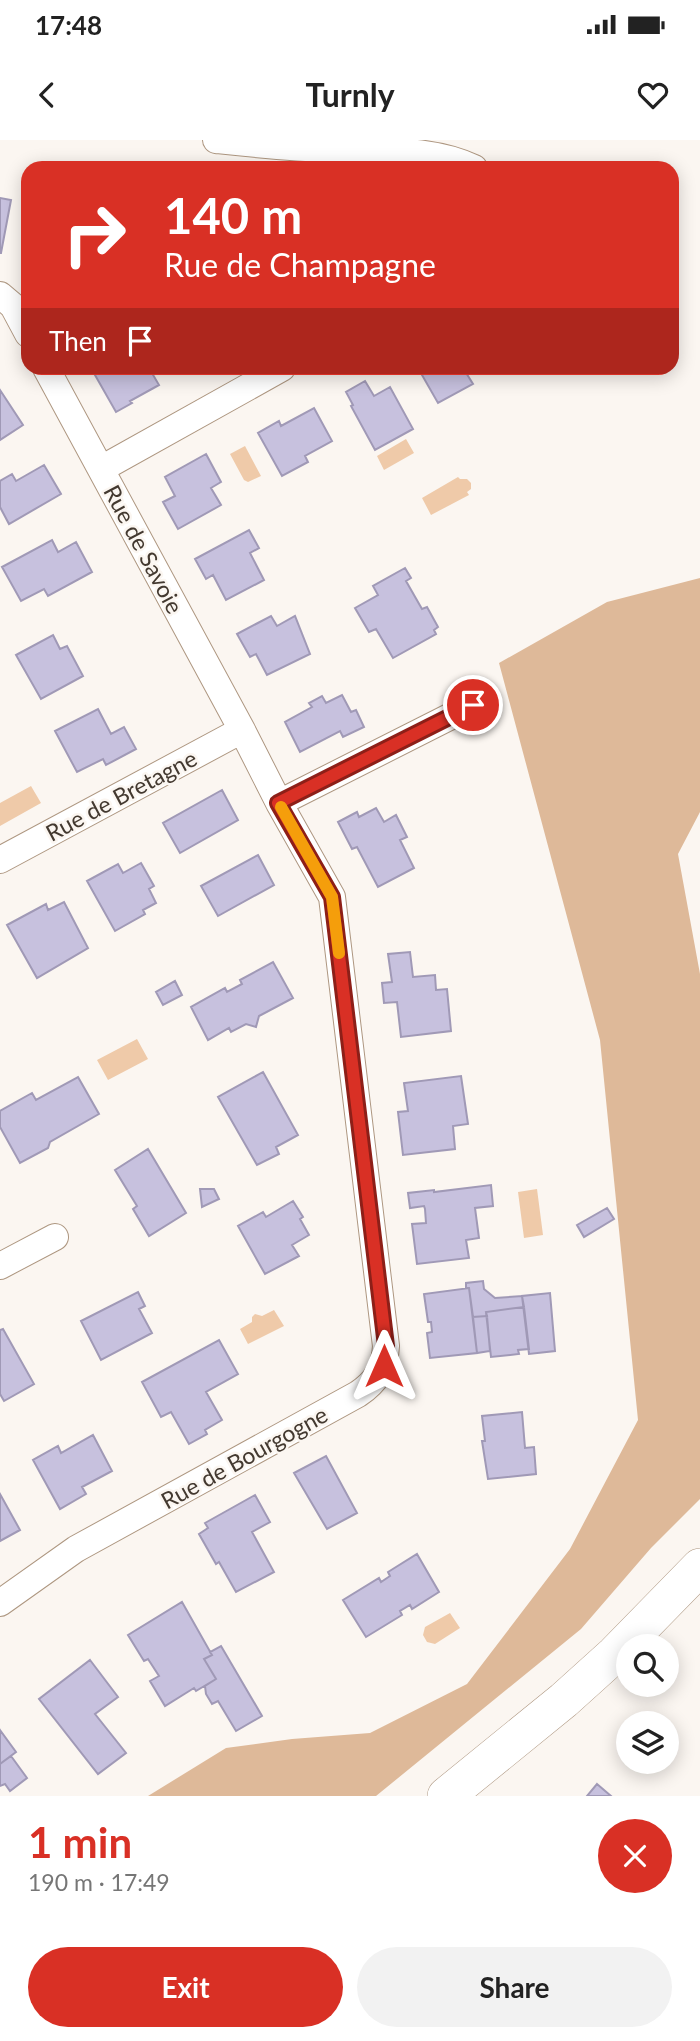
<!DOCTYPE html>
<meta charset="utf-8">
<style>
body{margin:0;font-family:Lato,sans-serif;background:#f2f2f2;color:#222;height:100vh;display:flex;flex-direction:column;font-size:26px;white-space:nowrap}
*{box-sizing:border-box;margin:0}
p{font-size:23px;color:#767676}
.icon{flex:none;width:38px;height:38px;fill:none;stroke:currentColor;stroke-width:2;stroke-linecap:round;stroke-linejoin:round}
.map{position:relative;height:1656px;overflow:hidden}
.side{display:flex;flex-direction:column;background:#fff;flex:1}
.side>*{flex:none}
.banner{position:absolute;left:21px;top:21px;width:658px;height:214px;border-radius:21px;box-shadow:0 4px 18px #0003;background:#d93025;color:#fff;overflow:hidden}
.controls{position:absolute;left:616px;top:1494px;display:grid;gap:14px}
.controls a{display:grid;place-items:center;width:63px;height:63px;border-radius:50%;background:#fff;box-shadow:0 4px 18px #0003;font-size:35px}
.pin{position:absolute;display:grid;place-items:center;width:60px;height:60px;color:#fff;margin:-30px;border:4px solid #fff;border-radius:50%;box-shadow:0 2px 7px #0007}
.me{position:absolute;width:77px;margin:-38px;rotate:0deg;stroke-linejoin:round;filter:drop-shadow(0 0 5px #0008)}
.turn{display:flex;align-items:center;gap:24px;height:147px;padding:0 28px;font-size:32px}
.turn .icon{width:91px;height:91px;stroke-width:2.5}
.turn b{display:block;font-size:49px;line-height:60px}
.then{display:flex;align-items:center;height:66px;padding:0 28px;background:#0003;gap:14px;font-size:26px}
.round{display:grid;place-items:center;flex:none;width:74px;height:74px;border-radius:37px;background:#f2f2f2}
.summary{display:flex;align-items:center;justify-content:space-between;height:119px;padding:0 28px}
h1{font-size:42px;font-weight:700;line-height:52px;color:#d93025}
.cta{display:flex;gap:14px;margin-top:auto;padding:14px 28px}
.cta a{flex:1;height:80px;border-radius:42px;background:#d93025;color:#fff;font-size:28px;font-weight:700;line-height:80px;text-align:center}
.cta a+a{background:#f2f2f2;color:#222}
.status{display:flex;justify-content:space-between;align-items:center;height:49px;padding:0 35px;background:#fff;direction:ltr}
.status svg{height:19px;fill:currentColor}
header{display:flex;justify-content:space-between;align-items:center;height:91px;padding:0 28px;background:#fff;font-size:32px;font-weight:700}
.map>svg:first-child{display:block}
.forest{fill:#deb999}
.water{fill:#efcaa9}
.building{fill:#c7c1de;stroke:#a099b6;stroke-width:2}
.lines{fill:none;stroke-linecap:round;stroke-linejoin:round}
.street-casing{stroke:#ae9781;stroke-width:28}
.secondary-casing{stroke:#ae9781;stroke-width:38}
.street{stroke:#fff;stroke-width:26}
.secondary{stroke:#fff;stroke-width:37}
.route-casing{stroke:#8d1f18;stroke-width:18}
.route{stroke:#d93025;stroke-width:12}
.slow{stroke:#f59e0b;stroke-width:12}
.labels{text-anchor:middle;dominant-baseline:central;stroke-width:5;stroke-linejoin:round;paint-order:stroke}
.street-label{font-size:23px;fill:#433930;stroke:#fbf6f1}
</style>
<div class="status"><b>17:48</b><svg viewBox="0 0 49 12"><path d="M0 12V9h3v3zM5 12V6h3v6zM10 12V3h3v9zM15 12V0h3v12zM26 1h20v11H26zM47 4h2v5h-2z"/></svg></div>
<header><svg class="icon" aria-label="back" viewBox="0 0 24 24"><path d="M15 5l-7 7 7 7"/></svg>Turnly<svg class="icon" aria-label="heart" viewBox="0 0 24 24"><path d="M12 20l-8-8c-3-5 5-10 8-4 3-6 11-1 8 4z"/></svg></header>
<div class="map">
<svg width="700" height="1656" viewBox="0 0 700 1656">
<rect width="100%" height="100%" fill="#fbf6f1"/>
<path class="forest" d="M700,438V672L678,714L700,834V1359L651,1408L581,1489L376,1656H148L226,1608L292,1599L370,1593L467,1544L570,1409L638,1280L600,900L499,523L607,462Z"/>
<path class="water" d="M406,299L414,313L384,330L377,316Z
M245,306L261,336L248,342L244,340L230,314Z
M458,337L460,339H467L471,343V349L467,352L469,355L431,375L422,358Z
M31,646L41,663L0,686V663Z
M137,899L148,919L108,940L97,920Z
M537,1049L543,1095L524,1098L518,1052Z
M274,1170L284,1186L248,1204L240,1189L252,1182V1177L255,1174L262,1176Z
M450,1473L460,1488L435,1504L427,1502L423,1495L425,1487Z"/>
<path class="building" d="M0,58L11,60L1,113H0Z
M91,228H149L159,245L130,261L132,263L116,272Z
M418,228H463L473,244L438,263Z
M365,241L374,256L390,247L413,289L375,310L351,266L353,265L346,252Z
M0,250L23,285L0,300Z
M314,268L332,301L305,316L308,322L282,336L258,293L279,281L281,286Z
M206,314L221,342L211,348L221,365L178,389L163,362L175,356L165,337Z
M44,325L61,354L9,384L0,367V341L12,334L16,341Z
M249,390L259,408L250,413L264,440L226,460L213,435L206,439L195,419Z
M52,400L58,412L76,402L92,432L48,456L44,449L21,461L2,427Z
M405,428L411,438L406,441L422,469L427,467L438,487L434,490L436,494L393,518L376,489L369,492L355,468L378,455L373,446Z
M271,476L277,486L295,476L310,514L267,535L256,514L250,517L237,494Z
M53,495L60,509L67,506L83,536L41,559L16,515Z
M342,555L351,572L356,570L364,587L343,597L340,591L300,612L285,582L312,567L309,563L322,556L326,563Z
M98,569L111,594L124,587L136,609L106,625L103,619L77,632L55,591Z
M222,650L238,680L180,713L163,683Z
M376,668L384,682L396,675L407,697L400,700L414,728L378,747L357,707L352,709L338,682L357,672L359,677Z
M258,715L274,745L218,776L201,746Z
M141,723L154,746L149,749L156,763L143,770L145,774L115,791L87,741L118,724L123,733Z
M64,762L88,808L37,838L7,785L46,764L48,770Z
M410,812L413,837L435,835L436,850L447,849L451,891L401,897L397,862L384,863L382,843L392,842L388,814Z
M273,822L293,858L259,876L256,887L246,884L231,892L229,888L208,900L191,867L225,848L227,852L242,844L240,840Z
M175,841L182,855L163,865L156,852Z
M263,932L298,995L276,1007L279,1014L257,1025L218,957Z
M461,936L468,984L453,986L455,1009L403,1015L398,972L408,971L404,943Z
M78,937L99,974L50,1002L48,1008L20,1023L0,987V971L32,953L36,960Z
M148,1009L186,1073L149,1096L133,1069L137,1066L115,1030Z
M491,1045L493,1066L475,1068L479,1098L466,1100L469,1118L417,1124L412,1084L426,1083L425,1069L424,1066L410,1068L408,1053L434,1050V1052Z
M200,1049H214L219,1059L202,1067Z
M293,1061L303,1077L300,1079L309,1095L292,1105L299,1116L265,1134L238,1086L263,1072L266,1077Z
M607,1068L614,1079L584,1097L577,1085Z
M483,1141L484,1149L495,1158L522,1156L524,1167L486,1172L487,1176L473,1177L469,1148H466V1143Z
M469,1148L477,1213L430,1218L427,1193L432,1192L431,1182H428L424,1154Z
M138,1152L145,1166L139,1169L152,1193L101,1220L81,1181Z
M550,1153L555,1211L529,1214L522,1156Z
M524,1167L529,1209L518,1210L519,1214L491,1217L486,1172Z
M487,1176L490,1211L477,1213L473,1177Z
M3,1189L34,1244L4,1261L0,1254V1190Z
M219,1200L238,1234L206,1252L222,1280L205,1290L207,1294L189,1304L171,1272L161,1277L142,1242Z
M522,1272L525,1308L534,1307L536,1334L488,1339L482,1301H485L482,1276Z
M93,1295L112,1331L82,1347L86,1354L60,1369L33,1320L58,1306L61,1313Z
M326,1316L357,1373L327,1389L294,1333Z
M0,1354L20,1390L0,1401Z
M255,1355L270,1382L252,1392L274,1432L236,1452L219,1422L216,1424L199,1394L208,1388L205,1383Z
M417,1414L439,1452L412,1469L410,1465L400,1471L402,1475L366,1497L343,1460L379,1438L381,1442L390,1436L388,1432Z
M182,1462L212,1515L204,1519L216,1539L196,1551L194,1548L165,1566L150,1541L159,1536L148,1519L144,1521L128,1495Z
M221,1506L262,1576L236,1591L218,1561L212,1564L206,1554L205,1546L216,1539L204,1519L212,1515L210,1512Z
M90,1520L118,1557L95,1574L126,1613L98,1634L39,1559Z
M0,1590L16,1612L0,1624Z
M11,1616L27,1638L10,1651L5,1644L0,1646V1624Z
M597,1644L611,1656H587Z"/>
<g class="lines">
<g class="street-casing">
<path id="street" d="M216,0C254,4 291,8 329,9C377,12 430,7 474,28
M0,155L13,166L28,194
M101,329L282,228
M279,663L473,565
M0,720L242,590
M0,1126L55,1097
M0,1463L76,1409L358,1254C376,1242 385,1228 386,1206L332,757L279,663L242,590L46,228"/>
</g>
<g class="secondary-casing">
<path id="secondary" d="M446,1656L564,1560L615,1514L700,1427"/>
</g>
<use href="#street" class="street"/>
<use href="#secondary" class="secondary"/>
</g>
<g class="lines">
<g class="route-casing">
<path id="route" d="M384,1226L386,1206L332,757L278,663L473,565"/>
</g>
<use href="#route" class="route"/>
<path class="slow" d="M281,667L332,757L339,813"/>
</g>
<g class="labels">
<g class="street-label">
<text transform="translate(144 409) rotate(62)">Rue de Savoie</text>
<text transform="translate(121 655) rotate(-28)">Rue de Bretagne</text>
<text transform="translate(244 1317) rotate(-29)">Rue de Bourgogne</text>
</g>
</g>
</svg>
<div class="controls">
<a><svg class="icon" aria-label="search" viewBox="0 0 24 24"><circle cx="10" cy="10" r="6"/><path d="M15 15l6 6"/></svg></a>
<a><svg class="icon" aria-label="layers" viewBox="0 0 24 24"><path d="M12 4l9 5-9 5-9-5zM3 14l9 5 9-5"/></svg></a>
</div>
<div class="pin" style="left:473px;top:565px;background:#d93025"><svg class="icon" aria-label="arrive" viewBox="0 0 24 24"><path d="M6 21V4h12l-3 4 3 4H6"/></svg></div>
<svg class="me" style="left:384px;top:1226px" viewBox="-20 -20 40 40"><path d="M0-17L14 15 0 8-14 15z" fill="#d93025" stroke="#fff" stroke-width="4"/></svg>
<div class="banner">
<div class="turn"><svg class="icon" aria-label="right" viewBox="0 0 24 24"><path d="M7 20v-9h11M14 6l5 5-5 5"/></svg><div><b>140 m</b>Rue de Champagne</div></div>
<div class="then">Then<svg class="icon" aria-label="arrive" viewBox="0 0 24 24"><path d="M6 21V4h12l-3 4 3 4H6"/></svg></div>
</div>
</div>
<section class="side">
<div class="summary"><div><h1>1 min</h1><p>190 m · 17:49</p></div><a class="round" style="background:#d93025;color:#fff"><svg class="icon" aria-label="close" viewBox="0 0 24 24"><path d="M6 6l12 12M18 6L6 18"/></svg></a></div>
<div class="cta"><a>Exit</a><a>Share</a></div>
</section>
